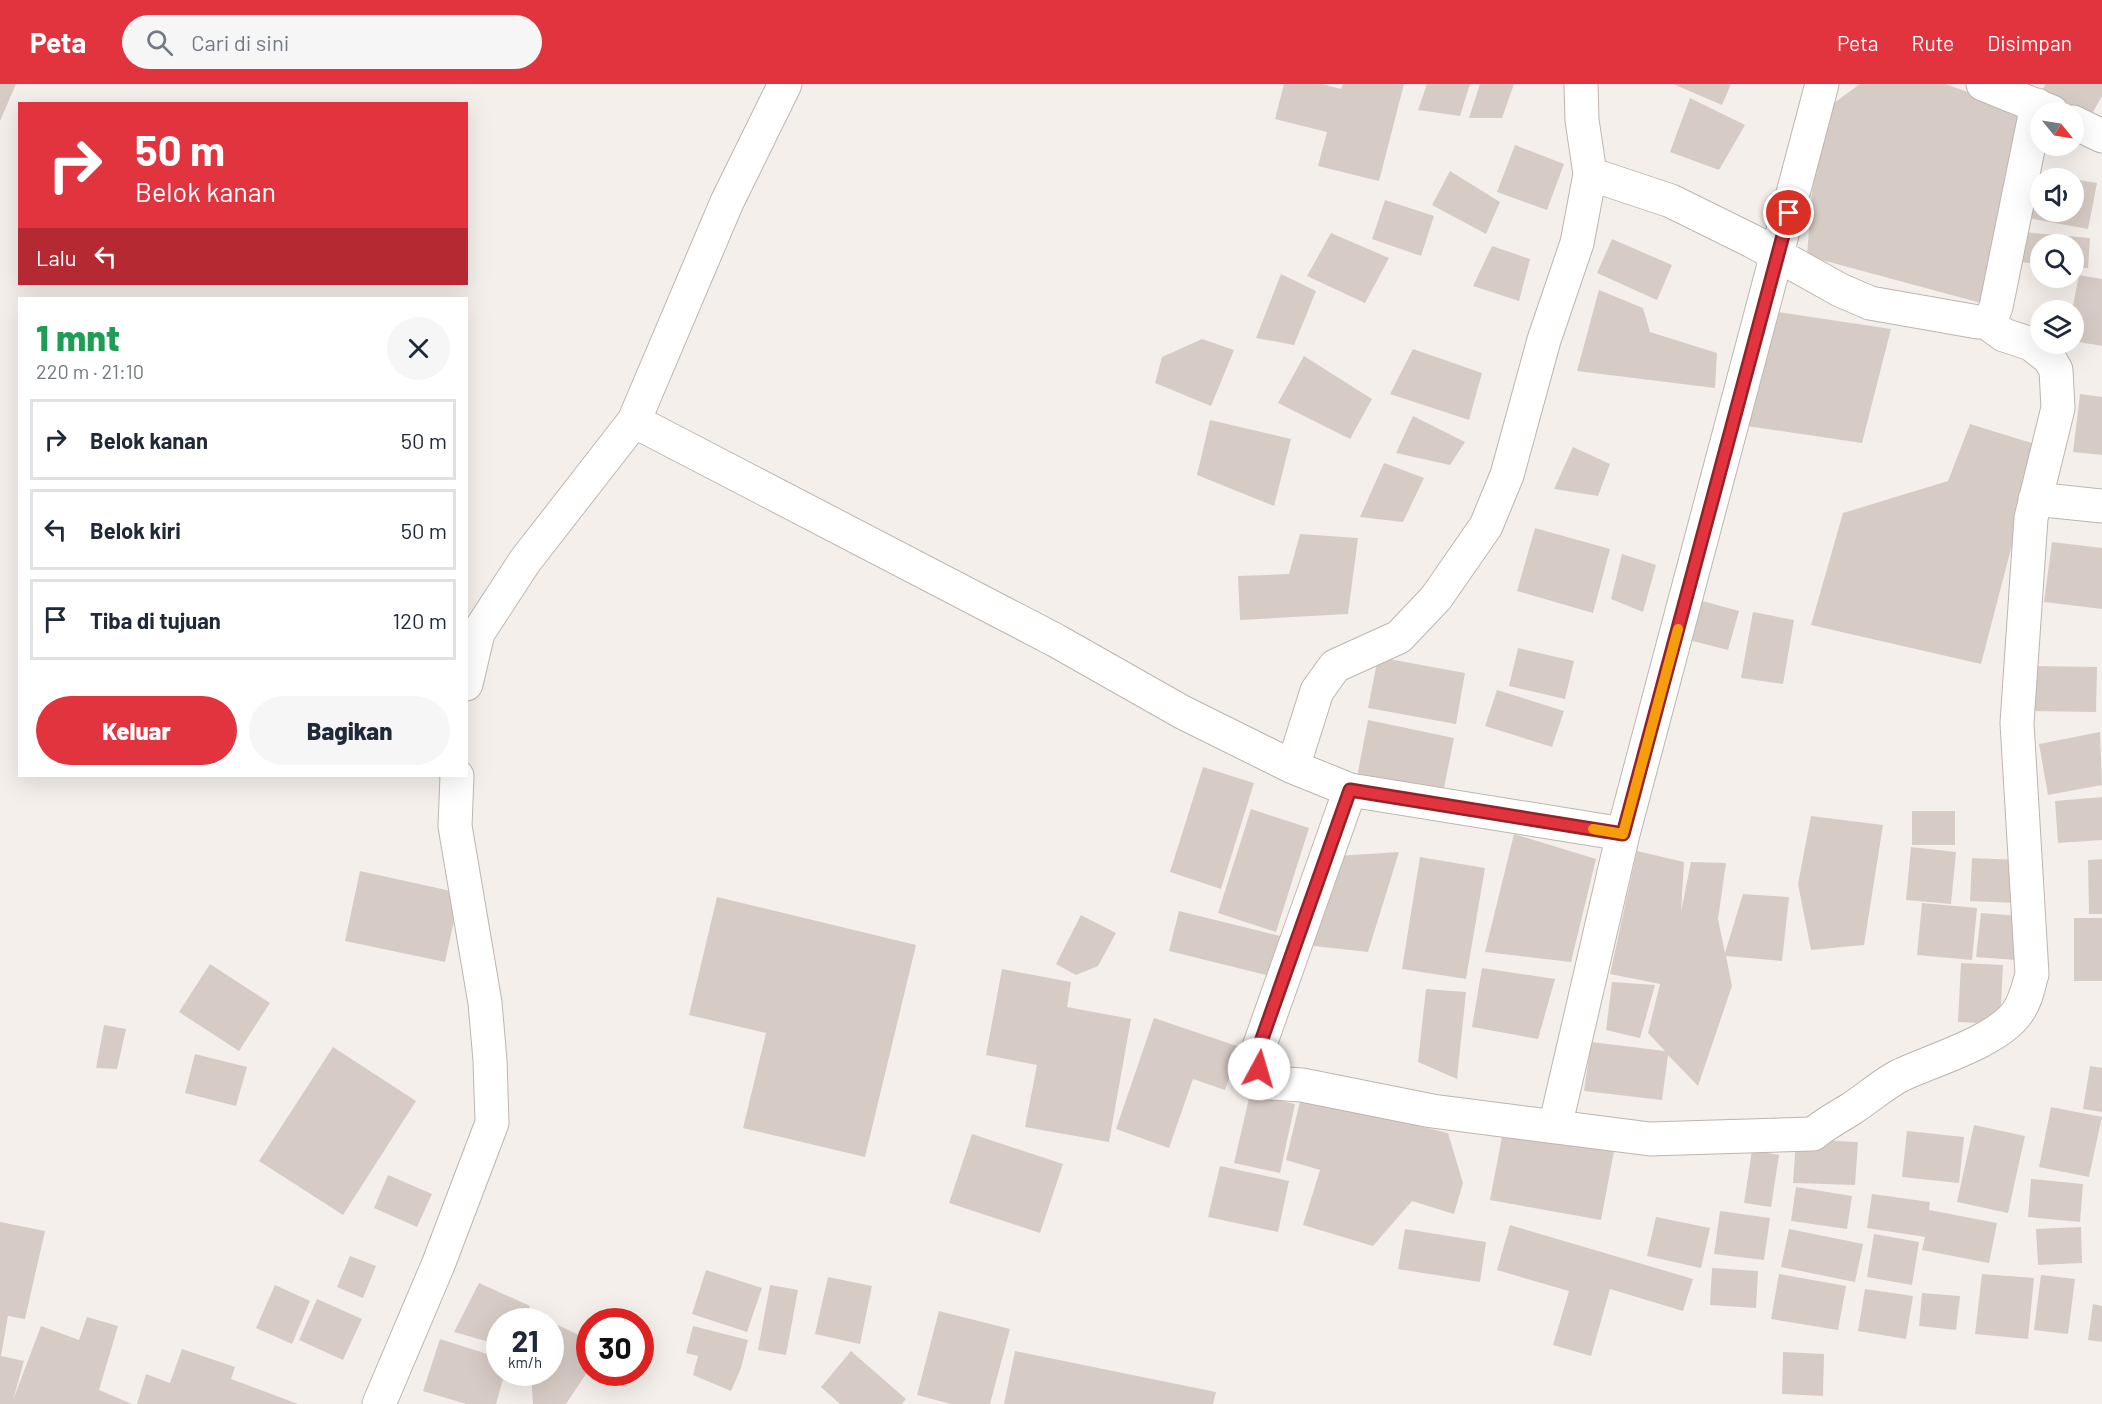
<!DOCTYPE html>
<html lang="id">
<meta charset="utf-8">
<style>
body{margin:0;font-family:Barlow,sans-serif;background:#f6f6f7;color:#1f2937;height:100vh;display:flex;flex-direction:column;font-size:22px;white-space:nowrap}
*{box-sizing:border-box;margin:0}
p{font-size:20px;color:#747a83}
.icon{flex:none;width:33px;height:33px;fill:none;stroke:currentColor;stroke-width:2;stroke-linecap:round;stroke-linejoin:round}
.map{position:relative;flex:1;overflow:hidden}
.side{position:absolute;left:18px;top:213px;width:450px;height:480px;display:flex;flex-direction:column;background:#fff;border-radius:0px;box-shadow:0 6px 24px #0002}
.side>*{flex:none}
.banner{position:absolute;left:18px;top:18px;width:450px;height:183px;border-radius:0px;box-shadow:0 6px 24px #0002;background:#e2343f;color:#fff;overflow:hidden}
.needle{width:39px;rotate:120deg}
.controls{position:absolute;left:2030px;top:18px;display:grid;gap:12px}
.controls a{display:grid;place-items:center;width:54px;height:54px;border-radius:50%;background:#fff;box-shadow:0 6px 24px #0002;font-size:30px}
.speed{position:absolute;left:486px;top:1224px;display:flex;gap:12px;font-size:30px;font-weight:700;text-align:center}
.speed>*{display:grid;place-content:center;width:78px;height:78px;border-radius:50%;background:#fff;box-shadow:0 6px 24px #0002;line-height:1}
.speed small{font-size:15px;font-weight:400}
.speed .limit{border:9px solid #d22;background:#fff;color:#111}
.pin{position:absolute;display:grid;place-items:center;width:51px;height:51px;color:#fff;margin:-26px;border:3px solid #fff;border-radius:50%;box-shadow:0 2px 6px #0007}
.me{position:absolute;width:66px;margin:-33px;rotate:6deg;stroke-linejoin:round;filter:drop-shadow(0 0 4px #0008)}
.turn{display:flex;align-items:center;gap:21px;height:126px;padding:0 18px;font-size:27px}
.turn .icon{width:78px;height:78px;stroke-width:2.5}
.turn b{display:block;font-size:42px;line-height:51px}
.then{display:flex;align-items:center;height:57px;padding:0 18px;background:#0003;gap:12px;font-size:22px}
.round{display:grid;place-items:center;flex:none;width:63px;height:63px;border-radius:32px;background:#f6f6f7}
.summary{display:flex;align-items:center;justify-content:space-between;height:102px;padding:0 18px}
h1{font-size:36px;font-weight:800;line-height:45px;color:#1e9e55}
.button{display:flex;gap:12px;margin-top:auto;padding:12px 18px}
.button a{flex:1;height:69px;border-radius:36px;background:#e2343f;color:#fff;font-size:24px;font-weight:800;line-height:69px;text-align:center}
.button a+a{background:#f6f6f7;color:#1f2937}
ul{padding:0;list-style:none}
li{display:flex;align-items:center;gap:18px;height:81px;margin:0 12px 9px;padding:0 6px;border:3px solid #e0e1e3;border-radius:0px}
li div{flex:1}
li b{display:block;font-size:22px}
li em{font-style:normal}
header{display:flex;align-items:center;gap:36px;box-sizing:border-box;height:84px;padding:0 30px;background:#e2343f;color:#fff}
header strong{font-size:28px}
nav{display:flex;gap:33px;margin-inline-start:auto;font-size:21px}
.search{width:420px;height:54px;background:#f6f6f7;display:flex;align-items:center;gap:15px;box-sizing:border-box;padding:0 21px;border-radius:33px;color:#747a83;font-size:22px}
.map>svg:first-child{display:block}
.building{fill:#d7ccc5}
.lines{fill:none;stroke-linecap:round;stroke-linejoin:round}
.minor-casing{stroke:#beb5af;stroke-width:35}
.minor{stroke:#fff;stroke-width:33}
.route-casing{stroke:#932229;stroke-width:15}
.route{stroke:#e2343f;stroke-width:10}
.slow{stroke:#f59e0b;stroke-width:10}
</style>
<header>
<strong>Peta</strong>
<div class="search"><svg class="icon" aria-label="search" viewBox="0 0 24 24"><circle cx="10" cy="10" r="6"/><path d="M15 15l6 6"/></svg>Cari di sini</div>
<nav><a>Peta</a><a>Rute</a><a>Disimpan</a></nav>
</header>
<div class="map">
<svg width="2102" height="1320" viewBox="0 0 2102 1320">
<rect width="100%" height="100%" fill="#f4efeb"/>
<path class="building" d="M0,0H16L0,37Z
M1284,0H1321L1341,5L1343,0H1404L1379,97L1318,82L1327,48L1275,35Z
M1427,0H1470L1460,32L1418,26Z
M1480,0H1514L1502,34H1469Z
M1673,0H1731L1722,21Z
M1860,0H1945L2025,28L1981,219L1807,172L1816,57L1834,19Z
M2045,0H2102V12L2089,35L2041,12Z
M1690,14L1745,41L1719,86L1670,68Z
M1515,61L1564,80L1547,126L1497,108Z
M1450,87L1500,118L1486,150L1432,121Z
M2037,88L2066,93L2040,94V128H2073V95L2097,99L2088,145L2028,134Z
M1385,116L1434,132L1421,172L1372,155Z
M2023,148L2090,154L2088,184L2073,183V160H2040V180L2019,178Z
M1331,149L1389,174L1365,219L1307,192Z
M1612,155L1672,181L1657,216L1597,189Z
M1492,162L1530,175L1519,217L1473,202Z
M1281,190L1316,207L1294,261L1256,254Z
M2079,191L2102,195V262L2073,257L2072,226Z
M1599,206L1643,224L1650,248L1717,269L1715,304L1577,287Z
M1778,228L1891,245L1862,359L1740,341Z
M1202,255L1234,266L1211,322L1155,299L1162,273Z
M1413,265L1482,289L1469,336L1390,310Z
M1304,272L1372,315L1350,355L1278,319Z
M2080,310L2102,313V371L2073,368Z
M1413,332L1465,358L1450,381L1396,369Z
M1210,336L1291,355L1274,422L1197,391Z
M1970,340L2038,361L1981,580L1811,541L1843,429L1948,397Z
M1573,363L1610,380L1598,412L1554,405Z
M1384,379L1424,394L1403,438L1360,433Z
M1535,444L1610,465L1593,529L1517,507Z
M1300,450L1358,454L1348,530L1240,536L1238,492L1289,490Z
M2052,458L2102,464V525L2044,518Z
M1622,470L1656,481L1643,528L1611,515Z
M1699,516L1739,527L1728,566L1689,556Z
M1753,528L1794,536L1783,600L1741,594Z
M1518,564L1574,577L1565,615L1509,602Z
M1378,573L1465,589L1456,640L1368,624Z
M2032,582L2097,583L2096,628L2031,627Z
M1497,606L1564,627L1552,663L1485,642Z
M1368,636L1454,654L1444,704L1357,693Z
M2100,648L2102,701L2048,711L2039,660Z
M1203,683L1254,699L1221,805L1170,788Z
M2102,713V756L2058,759L2055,717Z
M1251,725L1309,744L1276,848L1218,829Z
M1912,727H1955V761H1912Z
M1811,732L1883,741L1864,861L1811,866L1798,800Z
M1514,750L1596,775L1571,878L1485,868Z
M1911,763L1956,768L1951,820L1906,816Z
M1637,767L1684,778L1681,828L1691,778L1726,779L1718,835L1725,869L1743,810L1789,813L1782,877L1726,872L1732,902L1698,1002L1668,971L1662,1016L1584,1007L1591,958L1665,967L1648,949L1660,900L1610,890Z
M1399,768L1368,868L1305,861L1337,772Z
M1420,773L1485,784L1466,895L1402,885Z
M1972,774L2018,776L2016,819L1970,817Z
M2102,775V830H2089L2088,776Z
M360,787L460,809L445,878L345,857Z
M717,813L916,861L865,1073L743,1044L766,949L689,931Z
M1922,819L1977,824L1972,876L1917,871Z
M1179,827L1280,852L1270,892L1169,867Z
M1981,829L2019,832L2016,876L1976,873Z
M1081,831L1116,849L1098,882L1076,891L1056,880Z
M2074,834H2102V897H2074Z
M1961,879L2003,881L2000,940L1958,938Z
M210,880L270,919L239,967L179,928Z
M1482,884L1555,895L1538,955L1472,943Z
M1002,885L1071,898L1067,923L1131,935L1109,1058L1025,1043L1037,981L986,971Z
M1612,898L1655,901L1640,954L1606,946Z
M1426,905L1466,908L1457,995L1418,978Z
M1154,934L1240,963L1225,1006L1193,995L1169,1064L1116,1045Z
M104,941L126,945L117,985L96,984Z
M333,963L416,1017L343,1131L259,1077Z
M195,970L247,983L236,1022L185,1009Z
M2090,982L2102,984V1028L2083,1025Z
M1250,1010L1295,1020L1280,1089L1234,1079Z
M1301,1013L1448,1049L1463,1099L1454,1130L1412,1117L1373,1162L1303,1141L1320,1086L1286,1076Z
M2051,1023L2102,1033L2089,1093L2039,1083Z
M1974,1041L2025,1052L2008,1129L1957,1118Z
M1504,1042L1615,1062L1601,1136L1490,1116Z
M1907,1047L1964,1053L1959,1099L1902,1093Z
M972,1050L1063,1080L1040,1149L949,1119Z
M1796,1055L1858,1058L1855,1101L1793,1099Z
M1752,1066L1779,1071L1771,1123L1744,1119Z
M1220,1082L1289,1097L1278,1148L1208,1133Z
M388,1091L432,1110L417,1143L374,1124Z
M2031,1095L2083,1100L2080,1138L2028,1133Z
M1796,1103L1852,1112L1847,1145L1791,1137Z
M1872,1110L1930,1118L1929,1126L1997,1139L1989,1179L1922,1166L1925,1153L1867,1144Z
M1720,1127L1770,1134L1764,1176L1714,1170Z
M1656,1133L1710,1144L1701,1184L1647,1172Z
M0,1138L45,1147L25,1235L8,1232L1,1272L24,1277L13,1316L41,1242L79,1256L87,1233L118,1242L99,1306L132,1320H0Z
M1510,1141L1693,1195L1683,1227L1610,1205L1591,1272L1553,1261L1569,1207L1497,1186Z
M2081,1143L2082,1179L2038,1181L2036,1145Z
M1405,1145L1486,1158L1480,1198L1398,1185Z
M1789,1145L1863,1160L1855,1198L1781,1183Z
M1874,1150L1919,1158L1912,1201L1867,1193Z
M350,1172L376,1182L363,1214L337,1203Z
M1712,1184L1758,1187L1756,1224L1710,1221Z
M706,1186L762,1204L747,1248L692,1230Z
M1779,1190L1846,1202L1838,1246L1771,1235Z
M1982,1190L2034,1194L2028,1255L1975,1250Z
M2041,1191L2075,1195L2068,1250L2034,1246Z
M828,1193L872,1202L860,1260L815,1250Z
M479,1199L530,1222L524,1238H500V1261L454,1248Z
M275,1201L310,1217L292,1260L256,1244Z
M770,1201L798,1206L786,1271L758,1266Z
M1865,1205L1913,1212L1906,1255L1858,1247Z
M1922,1209L1960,1212L1956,1246L1919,1242Z
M317,1215L362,1235L343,1276L299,1256Z
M2093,1220L2102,1222V1258L2088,1256Z
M939,1227L1010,1245L990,1320H951L917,1311Z
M553,1239L590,1256V1284L566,1320H533L531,1288H550V1245Z
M693,1242L748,1256L741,1284L731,1307L693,1291L698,1272L686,1269Z
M440,1255L500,1274V1288H505L496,1320H466L423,1307Z
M182,1265L235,1283L231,1295L298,1320H137L146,1290L170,1299Z
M851,1267L906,1315L902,1320H840L821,1303Z
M1015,1267L1216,1308L1213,1320H1004Z
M1783,1268L1824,1270L1823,1312L1782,1310Z"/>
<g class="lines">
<g class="minor-casing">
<path id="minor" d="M1983,0L2052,28
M2073,38L2102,52
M1590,90L1671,117L1752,157L1840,206L1870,219L1978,238H1986L1992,232L1996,223L2037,21
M634,337L1055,556L1182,628L1293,683L1350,706L1623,750
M2035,415L2102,422
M466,600L478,549L525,477L634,337L727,118L785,0
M1293,683L1317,607L1335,582L1399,553L1436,514L1486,442L1507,391L1544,256L1577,159L1590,90L1582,36L1581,0
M1350,706L1258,966L1259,985L1270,999L1302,1001L1432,1027L1650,1055L1813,1050C1825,1040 1838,1033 1851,1025C1868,1014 1883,1000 1901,991C1933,976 1996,958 2017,929C2026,917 2028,904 2032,890L2017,639L2031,434L2058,324L2056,286L2049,274L2031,260L2004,251L1986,238
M1555,1043L1623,750L1822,0
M379,1320L438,1181L492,1039L490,976L485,919L455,742L457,692"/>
</g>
<use href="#minor" class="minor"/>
</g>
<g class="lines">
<g class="route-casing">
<path id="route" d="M1259,985L1258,966L1350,706L1623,750L1789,129"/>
</g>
<use href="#route" class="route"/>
<path class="slow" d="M1593,745L1623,750L1678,545"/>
</g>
</svg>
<div class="controls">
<a><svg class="needle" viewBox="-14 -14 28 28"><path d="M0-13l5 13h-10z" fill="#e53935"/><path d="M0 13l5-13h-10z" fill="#747a83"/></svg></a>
<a><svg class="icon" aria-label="sound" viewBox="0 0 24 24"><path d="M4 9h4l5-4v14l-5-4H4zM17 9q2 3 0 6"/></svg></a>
<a><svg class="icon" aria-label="search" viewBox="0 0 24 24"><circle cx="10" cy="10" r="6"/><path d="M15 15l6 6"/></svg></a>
<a><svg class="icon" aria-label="layers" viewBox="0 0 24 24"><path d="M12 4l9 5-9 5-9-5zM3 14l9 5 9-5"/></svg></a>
</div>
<div class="speed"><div>21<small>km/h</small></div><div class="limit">30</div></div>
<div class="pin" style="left:1789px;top:129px;background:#d93025"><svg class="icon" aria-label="arrive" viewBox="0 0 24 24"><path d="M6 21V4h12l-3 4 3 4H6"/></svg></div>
<svg class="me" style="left:1259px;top:985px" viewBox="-20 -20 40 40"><circle r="19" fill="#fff"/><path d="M0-13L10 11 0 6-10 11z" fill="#e2343f"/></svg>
<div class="banner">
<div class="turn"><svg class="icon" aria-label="right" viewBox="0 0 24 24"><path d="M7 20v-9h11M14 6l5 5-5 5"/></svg><div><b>50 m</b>Belok kanan</div></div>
<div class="then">Lalu<svg class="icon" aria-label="left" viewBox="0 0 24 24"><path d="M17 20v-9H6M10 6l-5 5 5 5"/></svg></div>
</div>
<section class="side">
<div class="summary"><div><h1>1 mnt</h1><p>220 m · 21:10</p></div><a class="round"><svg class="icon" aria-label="close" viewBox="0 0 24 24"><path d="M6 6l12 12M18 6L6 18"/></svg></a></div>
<ul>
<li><svg class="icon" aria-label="right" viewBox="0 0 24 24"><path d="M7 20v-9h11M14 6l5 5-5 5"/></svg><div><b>Belok kanan</b></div><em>50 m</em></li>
<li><svg class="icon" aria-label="left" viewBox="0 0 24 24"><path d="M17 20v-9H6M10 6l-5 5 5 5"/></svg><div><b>Belok kiri</b></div><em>50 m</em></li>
<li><svg class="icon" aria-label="arrive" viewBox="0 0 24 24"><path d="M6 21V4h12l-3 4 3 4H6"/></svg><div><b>Tiba di tujuan</b></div><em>120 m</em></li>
</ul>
<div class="button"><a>Keluar</a><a>Bagikan</a></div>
</section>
</div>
